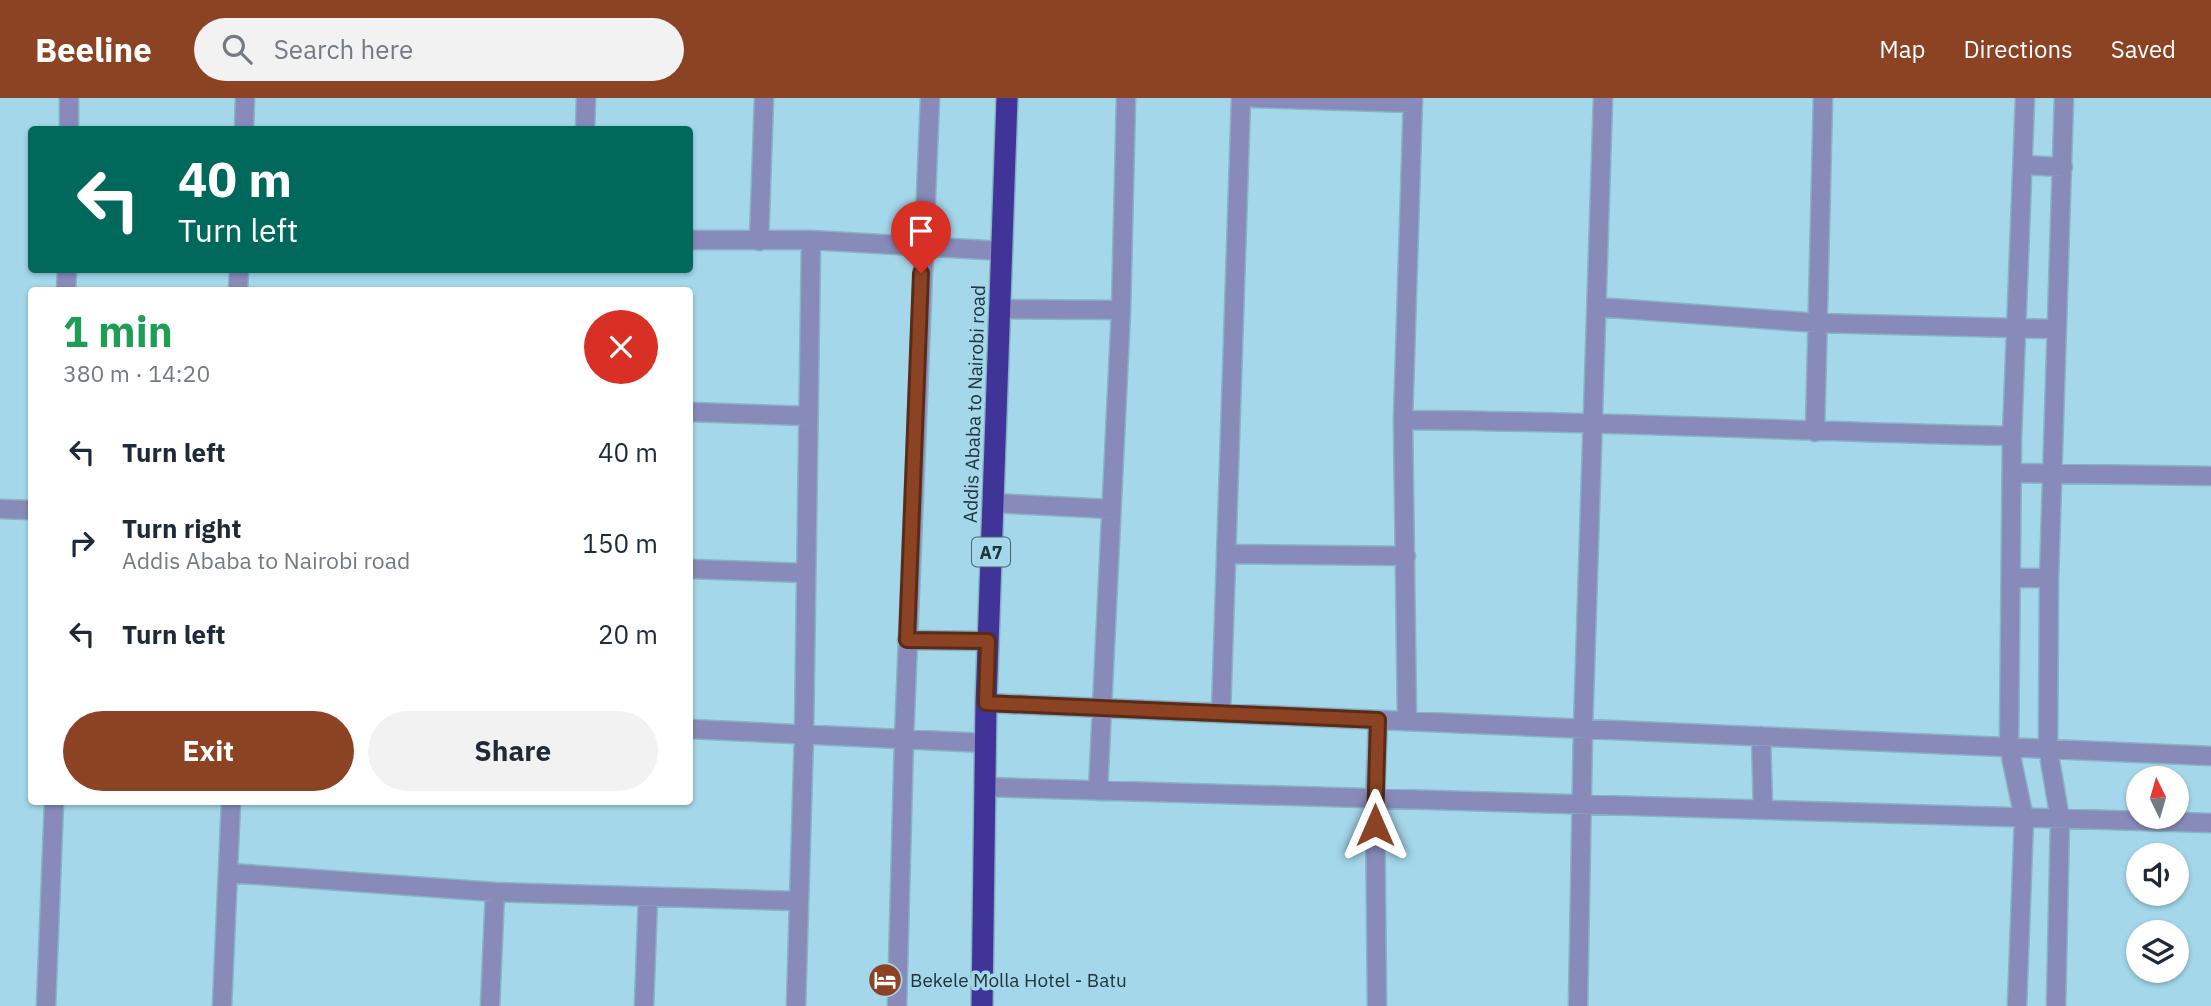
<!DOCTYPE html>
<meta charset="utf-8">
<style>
body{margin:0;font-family:"IBM Plex Sans",sans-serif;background:#f2f2f3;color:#1f2937;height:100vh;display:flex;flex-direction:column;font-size:26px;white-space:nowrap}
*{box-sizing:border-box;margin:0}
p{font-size:23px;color:#747a83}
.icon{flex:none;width:38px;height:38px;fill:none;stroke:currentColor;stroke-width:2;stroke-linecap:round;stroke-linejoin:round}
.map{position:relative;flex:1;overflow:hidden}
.panel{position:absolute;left:28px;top:189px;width:665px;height:518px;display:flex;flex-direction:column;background:#fff;border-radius:7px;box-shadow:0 2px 5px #0004}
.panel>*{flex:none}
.hud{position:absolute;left:28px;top:28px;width:665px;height:147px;border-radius:7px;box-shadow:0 2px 5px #0004;background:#00695c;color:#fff;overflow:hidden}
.needle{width:46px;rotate:355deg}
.buttons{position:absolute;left:2126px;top:668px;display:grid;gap:14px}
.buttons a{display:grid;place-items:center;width:63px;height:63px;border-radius:50%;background:#fff;box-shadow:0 2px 5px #0004;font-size:35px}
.pin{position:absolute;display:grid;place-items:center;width:60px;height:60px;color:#fff;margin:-72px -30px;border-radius:50% 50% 50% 0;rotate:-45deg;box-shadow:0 0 7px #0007}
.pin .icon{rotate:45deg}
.me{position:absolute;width:77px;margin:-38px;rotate:0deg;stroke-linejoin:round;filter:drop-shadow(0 0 5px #0008)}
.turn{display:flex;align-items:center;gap:24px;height:147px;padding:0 35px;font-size:32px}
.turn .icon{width:91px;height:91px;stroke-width:2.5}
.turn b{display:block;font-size:49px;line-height:60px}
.round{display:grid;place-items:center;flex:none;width:74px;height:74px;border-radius:37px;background:#f2f2f3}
.overview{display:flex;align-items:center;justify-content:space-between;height:119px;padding:0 35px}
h1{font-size:42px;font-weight:700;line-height:52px;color:#1e9e55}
.button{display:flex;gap:14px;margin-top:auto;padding:14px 35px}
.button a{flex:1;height:80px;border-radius:42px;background:#8b4324;color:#fff;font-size:28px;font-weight:700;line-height:80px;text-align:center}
.button a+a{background:#f2f2f3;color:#1f2937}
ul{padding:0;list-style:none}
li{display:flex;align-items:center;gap:21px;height:91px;padding:0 35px}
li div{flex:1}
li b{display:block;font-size:26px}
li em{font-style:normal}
header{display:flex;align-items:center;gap:42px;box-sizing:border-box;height:98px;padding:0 35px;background:#8b4324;color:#fff}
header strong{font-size:33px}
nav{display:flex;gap:38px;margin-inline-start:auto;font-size:24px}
.search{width:490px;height:63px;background:#f2f2f3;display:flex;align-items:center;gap:18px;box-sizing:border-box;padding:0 24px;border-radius:38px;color:#747a83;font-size:26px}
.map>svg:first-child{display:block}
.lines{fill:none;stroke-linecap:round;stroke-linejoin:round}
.minor-casing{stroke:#87b3c4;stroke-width:21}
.highway-casing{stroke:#87b3c4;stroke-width:24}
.minor{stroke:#888aba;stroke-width:18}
.highway{stroke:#413499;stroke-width:21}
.route-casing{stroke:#5a2c17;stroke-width:18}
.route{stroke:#8b4324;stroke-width:12}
.labels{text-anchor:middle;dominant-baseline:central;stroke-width:7;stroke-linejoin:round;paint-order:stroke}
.shield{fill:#a4d7ea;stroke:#486670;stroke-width:2}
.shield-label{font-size:18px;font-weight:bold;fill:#20353c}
.street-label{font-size:19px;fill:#20353c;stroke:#a4d7ea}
.poi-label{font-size:19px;fill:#20353c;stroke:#a4d7ea;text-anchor:start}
</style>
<header>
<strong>Beeline</strong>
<div class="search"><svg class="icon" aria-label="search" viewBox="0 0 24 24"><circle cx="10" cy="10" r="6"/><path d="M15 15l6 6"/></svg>Search here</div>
<nav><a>Map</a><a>Directions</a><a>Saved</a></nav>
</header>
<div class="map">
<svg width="2211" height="908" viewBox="0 0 2211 908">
<rect width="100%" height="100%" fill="#a4d7ea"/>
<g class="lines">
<g class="minor-casing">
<path id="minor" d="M1255,0L1413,5
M69,32V0
M244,32L245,0
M585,32L586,0
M2023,67L2063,69
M690,142H811L1003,153
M759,143L764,0
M66,192L67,172
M238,192L239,172
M1597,209L1818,225L2056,231
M1000,211L1121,212
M690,314L808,318
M1403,322C1607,323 1809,334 2012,338
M1815,334L1823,0
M2012,375L2211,378
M993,405L1111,411
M0,411L32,412
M1226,456L1406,458
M690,471L806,475
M2011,480H2049
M907,542L988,543
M986,605L2211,658
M1221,615L1241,0
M1407,623L1403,322L1413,0
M690,631L986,645
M1761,638L1763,712
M986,689L2211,725
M1098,693L1121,212L1126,0
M230,775L495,794L799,803
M46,908L54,704
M222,908L231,704
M490,908L495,794
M644,908L648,799
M796,908L804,635L811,142
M897,908L904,640L930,0
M1377,908L1375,701L1378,622
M1578,908L1583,631L1603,0
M2017,908L2024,720L2009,649L2012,338L2025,0
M2056,908L2060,721L2048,651L2049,480L2064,0"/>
</g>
<g class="highway-casing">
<path id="highway" d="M982,908L986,605L1007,0"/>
</g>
<use href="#minor" class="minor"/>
<use href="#highway" class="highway"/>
</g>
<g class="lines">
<g class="route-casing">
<path id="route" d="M921,175L907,542L988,543L986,605L1378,622L1375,727"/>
</g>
<use href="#route" class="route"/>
</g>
<defs>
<g id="hotel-disc" transform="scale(1.75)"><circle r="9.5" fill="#8b4324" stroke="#a4d7ea"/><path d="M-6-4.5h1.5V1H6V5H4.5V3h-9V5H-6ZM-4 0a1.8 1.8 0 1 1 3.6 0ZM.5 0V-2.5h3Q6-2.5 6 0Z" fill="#fff"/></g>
</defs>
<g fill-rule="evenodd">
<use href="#hotel-disc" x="885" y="882"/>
</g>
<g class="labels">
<rect class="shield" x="972" y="439.5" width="38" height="29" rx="5"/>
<g class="shield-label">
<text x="991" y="454">A7</text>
</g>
<g class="street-label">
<text transform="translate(974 306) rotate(-88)">Addis Ababa to Nairobi road</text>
</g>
<g class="poi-label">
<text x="910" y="882">Bekele Molla Hotel - Batu</text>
</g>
</g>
</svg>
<div class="buttons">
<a><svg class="needle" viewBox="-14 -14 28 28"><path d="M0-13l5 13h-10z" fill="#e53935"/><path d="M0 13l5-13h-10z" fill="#747a83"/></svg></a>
<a><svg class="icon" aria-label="sound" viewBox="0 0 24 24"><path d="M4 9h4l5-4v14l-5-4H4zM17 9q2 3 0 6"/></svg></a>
<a><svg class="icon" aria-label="layers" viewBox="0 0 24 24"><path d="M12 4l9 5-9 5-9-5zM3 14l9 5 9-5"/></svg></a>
</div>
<div class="pin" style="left:921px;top:175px;background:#d93025"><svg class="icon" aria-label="arrive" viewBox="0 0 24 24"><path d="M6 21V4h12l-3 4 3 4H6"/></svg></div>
<svg class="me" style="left:1375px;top:727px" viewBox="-20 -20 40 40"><path d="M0-17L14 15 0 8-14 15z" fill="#8b4324" stroke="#fff" stroke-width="4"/></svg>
<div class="hud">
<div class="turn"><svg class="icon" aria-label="left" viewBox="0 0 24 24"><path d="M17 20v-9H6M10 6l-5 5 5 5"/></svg><div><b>40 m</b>Turn left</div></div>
</div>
<section class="panel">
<div class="overview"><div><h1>1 min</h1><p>380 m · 14:20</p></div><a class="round" style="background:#d93025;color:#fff"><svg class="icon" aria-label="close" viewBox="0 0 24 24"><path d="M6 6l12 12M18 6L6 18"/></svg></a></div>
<ul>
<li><svg class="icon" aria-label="left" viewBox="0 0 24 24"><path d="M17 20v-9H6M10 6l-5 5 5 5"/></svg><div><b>Turn left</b></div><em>40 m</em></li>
<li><svg class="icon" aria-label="right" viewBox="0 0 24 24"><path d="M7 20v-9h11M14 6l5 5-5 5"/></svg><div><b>Turn right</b><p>Addis Ababa to Nairobi road</p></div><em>150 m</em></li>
<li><svg class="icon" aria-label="left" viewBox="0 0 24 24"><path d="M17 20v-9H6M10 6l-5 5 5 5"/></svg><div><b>Turn left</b></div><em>20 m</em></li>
</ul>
<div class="button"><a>Exit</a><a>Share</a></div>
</section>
</div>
